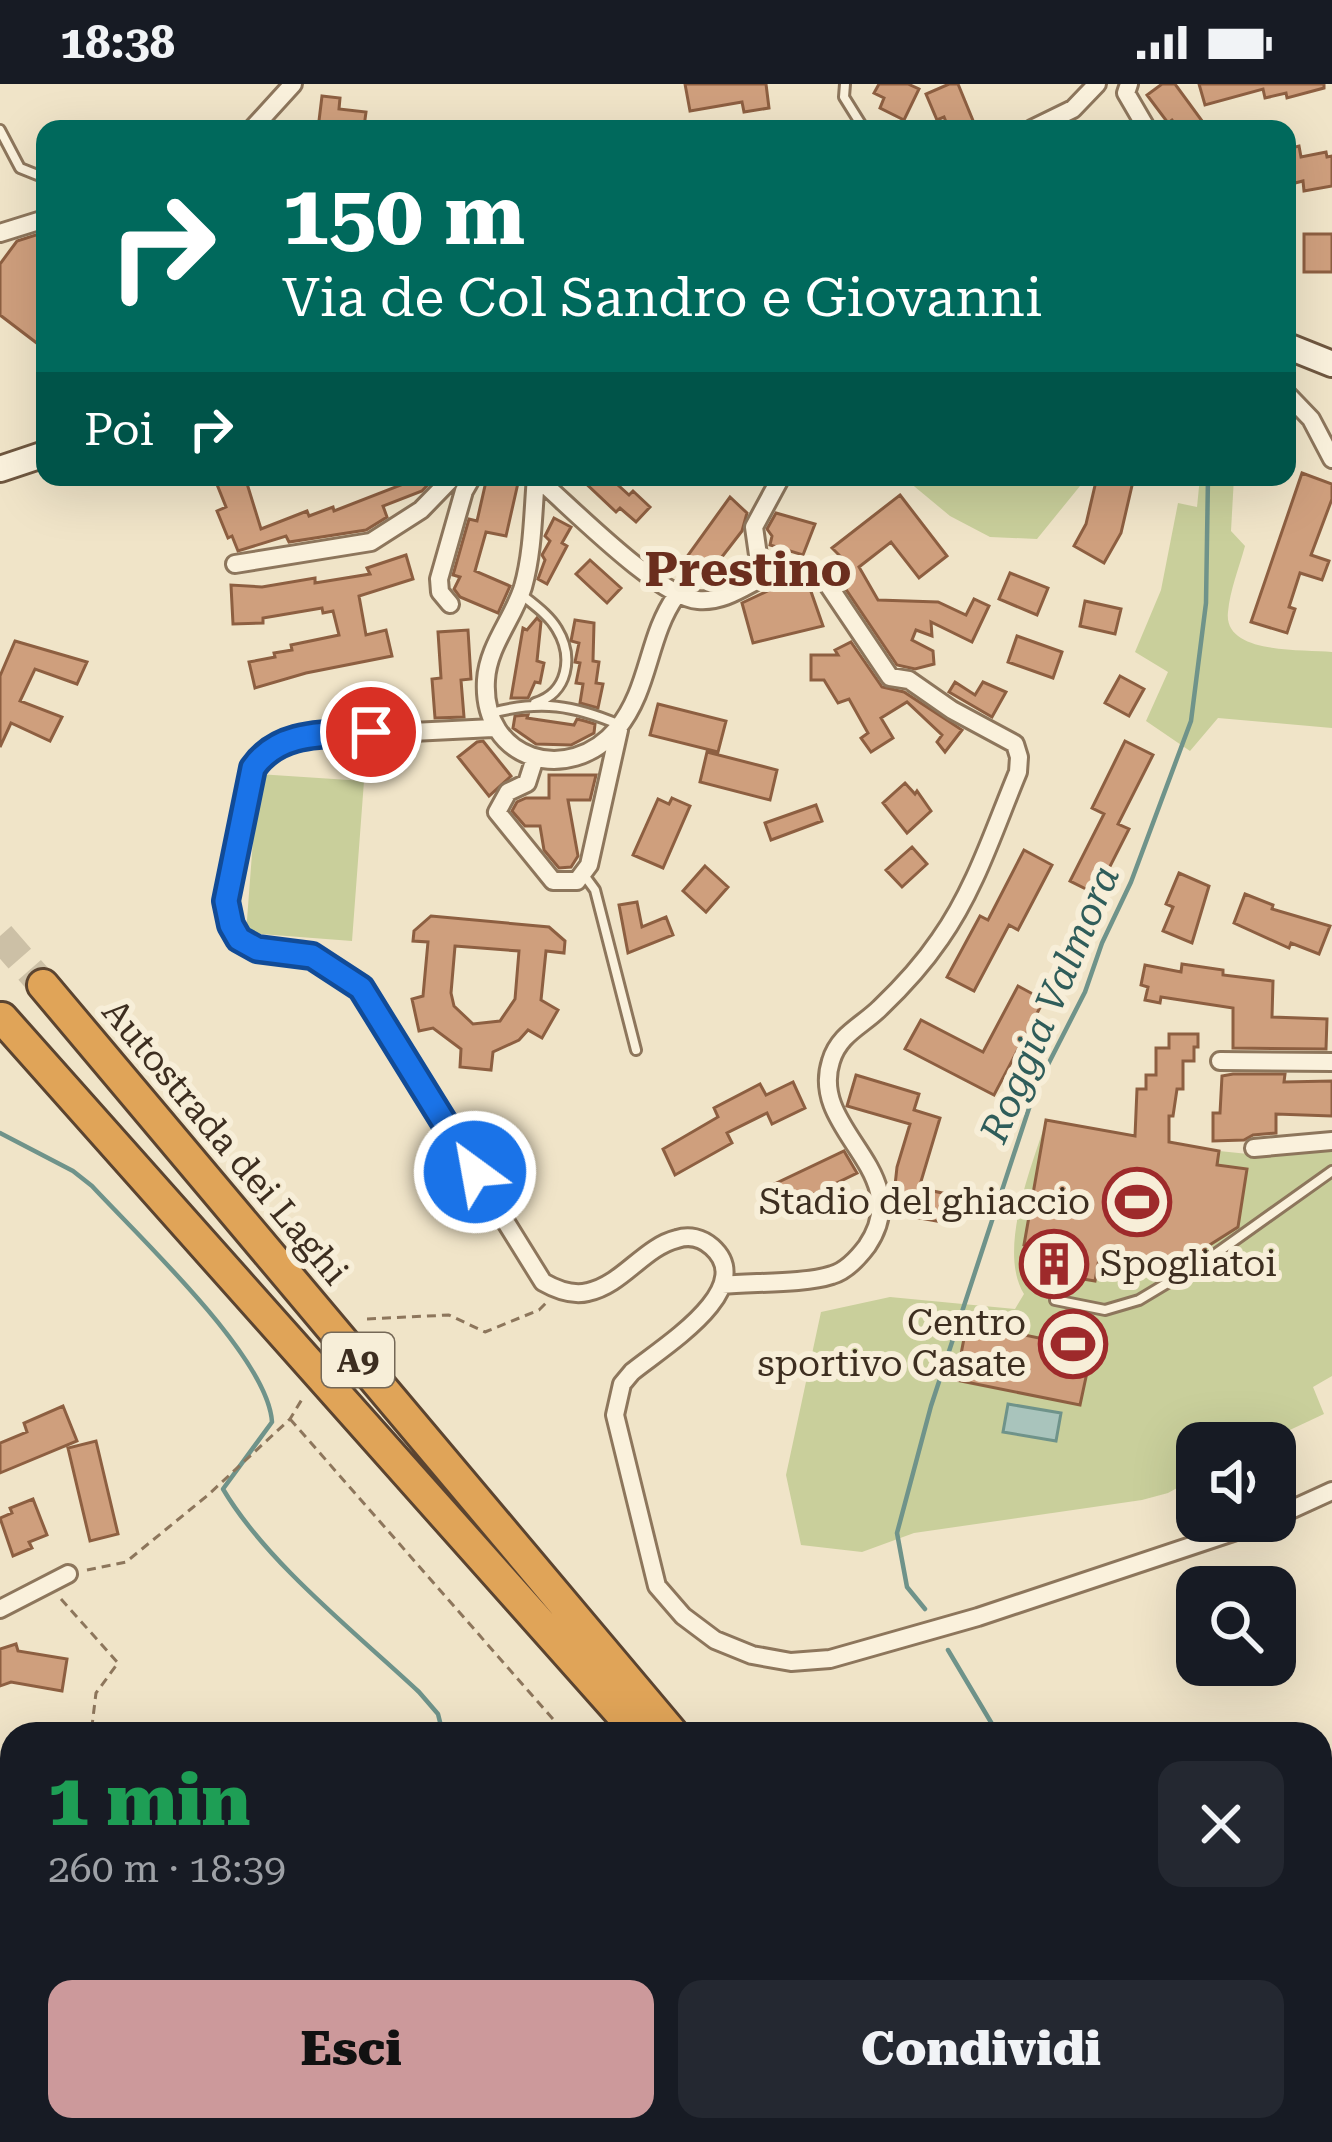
<!DOCTYPE html>
<html lang="it">
<meta charset="utf-8">
<style>
body{margin:0;font-family:"Roboto Serif",serif;background:#242831;color:#f1f3f6;height:100vh;display:flex;flex-direction:column;font-size:45px;white-space:nowrap}
*{box-sizing:border-box;margin:0}
p{font-size:39px;color:#9ea1a6}
.icon{flex:none;width:66px;height:66px;fill:none;stroke:currentColor;stroke-width:2;stroke-linecap:round;stroke-linejoin:round}
.map{position:relative;flex:1;overflow:hidden}
.drawer{position:absolute;left:0px;top:1638px;width:1332px;height:420px;display:flex;flex-direction:column;background:#171b24;border-radius:36px 36px 0 0;box-shadow:0 12px 48px #0002}
.drawer>*{flex:none}
.top-card{position:absolute;left:36px;top:36px;width:1260px;height:366px;border-radius:24px;box-shadow:0 12px 48px #0002;background:#00695c;color:#fff;overflow:hidden}
.controls{position:absolute;left:1176px;top:1338px;display:grid;gap:24px}
.controls a{display:grid;place-items:center;width:120px;height:120px;border-radius:24px;background:#171b24;box-shadow:0 12px 48px #0002;font-size:60px}
.pin{position:absolute;display:grid;place-items:center;width:102px;height:102px;color:#fff;margin:-51px;border:6px solid #fff;border-radius:50%;box-shadow:0 3px 12px #0007}
.me{position:absolute;width:132px;margin:-66px;rotate:328deg;stroke-linejoin:round;filter:drop-shadow(0 0 9px #0008)}
.turn{display:flex;align-items:center;gap:42px;height:252px;padding:0 48px;font-size:54px}
.turn .icon{width:156px;height:156px;stroke-width:2.5}
.turn b{display:block;font-size:84px;line-height:102px}
.then{display:flex;align-items:center;height:114px;padding:0 48px;background:#0003;gap:24px;font-size:45px}
.round{display:grid;place-items:center;flex:none;width:126px;height:126px;border-radius:24px;background:#242831}
.headline{display:flex;align-items:center;justify-content:space-between;height:204px;padding:0 48px}
h1{font-size:72px;font-weight:800;line-height:90px;color:#1e9e55}
.cta{display:flex;gap:24px;margin-top:auto;padding:24px 48px}
.cta a{flex:1;height:138px;border-radius:24px;background:#cc999b;color:#111;font-size:48px;font-weight:800;line-height:138px;text-align:center}
.cta a+a{background:#242831;color:#f1f3f6}
.status{display:flex;justify-content:space-between;align-items:center;height:84px;padding:0 60px;background:#171b24;direction:ltr}
.status svg{height:33px;fill:currentColor}
.map>svg:first-child{display:block}
.green{fill:#c9cf9b}
.water{fill:#a9c4bc;stroke:#6f938a;stroke-width:3}
.lines{fill:none;stroke-linecap:round;stroke-linejoin:round}
.stream{stroke:#6f938a;stroke-width:4.5}
.river{stroke:#a9c4bc;stroke-width:30}
.building{fill:#cf9f7d;stroke:#8d5f41;stroke-width:3;fill-rule:evenodd}
.motorway-tunnel{stroke:#ccc0a6;stroke-width:30;stroke-dasharray:30 15;stroke-linecap:butt}
.service-casing{stroke:#8d765c;stroke-width:14}
.minor-casing{stroke:#8d765c;stroke-width:22}
.secondary-casing{stroke:#6f573f;stroke-width:30}
.motorway-casing{stroke:#5b4430;stroke-width:36}
.path{stroke:#8d765c;stroke-width:3;stroke-dasharray:9 6;stroke-linecap:butt}
.service{stroke:#faf1dc;stroke-width:8}
.minor{stroke:#faf1dc;stroke-width:16}
.secondary{stroke:#faf1dc;stroke-width:24}
.motorway{stroke:#e0a458;stroke-width:30}
.route-casing{stroke:#114b97;stroke-width:30}
.route{stroke:#1a73e8;stroke-width:21}
.labels{text-anchor:middle;dominant-baseline:central;stroke-width:12;stroke-linejoin:round;paint-order:stroke}
.shield{fill:#f7eed8;stroke:#756857;stroke-width:3}
.shield-label{font-size:33px;font-weight:bold;fill:#3d2e20}
.street-label{font-size:36px;fill:#3d2e20;stroke:#f7eed8}
.poi-label{font-size:36px;fill:#3d2e20;stroke:#f7eed8;text-anchor:end}
.water-label{font-size:39px;font-style:italic;fill:#2f5d5a;stroke:#f7eed8}
.district-label{font-size:48px;font-weight:bold;fill:#6b2e1e;stroke:#f7eed8}
</style>
<div class="status"><b>18:38</b><svg viewBox="0 0 49 12"><path d="M0 12V9h3v3zM5 12V6h3v6zM10 12V3h3v9zM15 12V0h3v12zM26 1h20v11H26zM47 4h2v5h-2z"/></svg></div>
<div class="map">
<svg width="1332" height="2058" viewBox="0 0 1332 2058">
<rect width="100%" height="100%" fill="#f0e4c8"/>
<path class="green" d="M903,393H1079L1080,402L1037,455L990,453L950,432Z
M1200,393H1234L1231,447L1245,462C1239,484 1230,506 1228,528C1223,571 1302,565 1332,568V644L1218,634L1190,667L1146,637L1168,588L1135,568L1161,506L1178,419L1197,423Z
M258,690L364,697L352,857L246,849Z
M1046,1037L1219,1067L1258,1071L1332,1063V1292L1313,1303L1324,1330L1262,1359H1197V1393L1168,1409L1142,1416L914,1449L862,1468L801,1461L786,1391L821,1228L890,1213L1015,1225L1024,1210C997,1166 1032,1082 1046,1037Z
M517,2046H716V2058H510Z"/>
<path class="water" d="M1008,1320L1061,1329L1056,1357L1003,1348Z"/>
<g class="lines">
<path class="stream" d="M0,1049L73,1087L92,1102C139,1153 268,1273 272,1338L223,1405C266,1478 356,1549 419,1608L438,1630L443,1650
M925,1525L907,1503L897,1449L931,1322L1035,1006L1085,908L1102,859L1131,798L1191,637L1206,519L1208,393
M948,1566L998,1650
M786,2046L794,2058
M931,2058L942,2046"/>
<path class="river" d="M0,2026L12,2035
M27,2046L61,2058"/>
</g>
<path class="building" d="M685,0H766L769,24L744,28L742,18L690,27Z
M879,0H908L919,5L904,36L880,24L884,14L874,9Z
M949,0H958L974,39L960,45H949L944,33L937,36L926,10Z
M1162,0H1175L1208,45H1179L1172,36L1168,39L1147,11Z
M1199,0H1324V4L1287,14L1286,9L1265,14L1263,5L1205,21Z
M322,12L340,14L339,25L366,28L364,43L318,45Z
M1299,62L1301,73L1326,68L1327,73L1332,72V102L1304,107L1303,97L1291,100L1287,95V65Z
M45,148V250L38,260L0,231V180L17,157Z
M1304,150H1332V188H1304Z
M1302,389L1332,400V415L1311,471L1329,477L1322,496L1300,489L1289,523L1295,525L1287,549L1251,538Z
M227,393H245L261,445L307,427L309,432L333,423L334,427L401,401L398,393H435L422,407L383,422L387,433L366,446L289,458L286,452L238,467L232,452L228,454L217,427L226,423L216,398Z
M487,393L518,399L506,452L486,448L475,487L510,502L498,529L460,513L454,505L460,493L453,491L469,435L477,437Z
M579,393H609L629,411L633,407L650,423L636,438L620,424L616,428Z
M1097,393H1134L1121,449L1104,479L1074,462L1086,440Z
M900,411L947,472L919,494L891,458L859,483L878,516L938,518L966,531L974,515L989,522L972,558L931,538L932,552L916,546L912,556L933,567L934,580L915,585L897,581L839,495L850,482L832,464Z
M730,413L747,429L742,447L701,500L681,481Z
M776,429L815,440L803,471L770,461L772,452L767,445Z
M554,434L571,443L562,459L567,462L547,500L538,495L545,476L542,471L550,457L545,452Z
M406,471L413,495L359,512L366,551L386,546L392,572L306,589L255,604L249,578L275,573L274,569L292,566L291,561L339,551L333,527L323,529L322,524L263,534V539L233,540L231,501L262,503L315,494V499L370,490L367,484Z
M590,476L621,504L607,519L576,490Z
M1010,489L1048,504L1037,531L999,515Z
M789,497L808,499L823,542L753,559L742,519Z
M1085,517L1121,525L1115,550L1080,542Z
M537,534L541,538L537,577L544,579L540,599L535,598L528,614H511L523,544L527,546Z
M575,536L594,539L593,577L599,578L596,599L603,600L598,624L580,619L583,600L576,599L580,579L575,578L579,559L571,557Z
M468,546L471,595L461,596L464,633L435,634L432,595L441,594L438,548Z
M1017,552L1062,568L1053,594L1008,578Z
M15,557L87,578L77,600L35,585L20,617L62,633L50,657L11,639L0,663V592Z
M851,558L882,603L904,608L962,646L945,668L937,658L942,651L907,618L881,634L893,654L871,668L861,654L868,649L849,615L838,619L824,596H811V571H838L835,566Z
M1120,592L1144,605L1129,632L1105,619Z
M955,598L975,611L983,598L1006,608L992,633L949,608Z
M658,620L726,637L718,668L650,651Z
M528,631L527,634L574,641L577,635L585,637L595,640L594,649L571,661L536,660L513,644L515,632Z
M483,657L511,692L489,712L458,673L477,658Z
M1125,657L1153,671L1118,740L1129,745L1096,810L1070,797L1104,730L1092,724Z
M707,668L777,686L770,716L700,698Z
M549,691H596L590,716H568L578,772L571,783L559,784L544,766L540,742H525L512,727L517,718L526,714H549Z
M905,699L915,710L917,707L931,727L907,749L883,719Z
M672,714L690,722L663,784L633,771L658,715L669,720Z
M816,721L822,737L771,756L765,739Z
M912,763L927,780L902,803L886,786Z
M1024,766L1052,781L1018,846L1009,841L974,907L947,893L980,832L988,836Z
M705,782L728,803L706,828L683,807Z
M1179,789L1209,802L1192,859L1163,847L1173,823L1166,820Z
M1245,810L1273,821L1272,825L1330,842L1319,870L1291,859L1289,864L1234,839Z
M637,818L642,843L666,833L673,851L628,869L619,821Z
M431,832L549,843L565,857L564,869L546,867L541,916L558,926L542,954L528,946L519,956L493,968L491,986L460,983L461,965L433,944L419,947L412,915L423,912L428,858L413,857L414,847ZM455,862L519,867L515,915L500,937L473,940L454,922L451,909Z
M1182,880L1223,886V891L1273,897L1272,933L1327,935L1326,965L1233,964V924L1161,913L1160,919L1145,916L1148,903L1141,901L1145,881L1181,888Z
M1018,902L1044,916L994,1011L905,965L921,936L983,968Z
M1169,950H1198V963H1194V977H1183V1005H1177L1173,1032H1169V1058L1219,1067L1217,1081L1247,1085L1238,1143L1170,1186L1099,1175L1095,1197L1077,1194L1076,1198L1027,1189L1032,1163L1024,1161L1046,1036L1135,1052L1137,1005H1146V991H1156V964H1169Z
M1233,990H1285L1284,998L1332,997V1032L1276,1030V1049L1253,1051L1244,1056L1213,1057V1029H1220L1222,992Z
M856,991L919,1010L914,1026L940,1034L919,1104L947,1110L942,1138L892,1129L897,1083L910,1040L847,1022Z
M793,998L805,1024L772,1040L767,1029L727,1049L732,1059L675,1091L663,1065L718,1033L714,1024L760,1000L766,1011Z
M844,1067L857,1089L773,1130L762,1106Z
M967,1239L1092,1265L1080,1321L956,1296Z
M63,1322L77,1357L0,1389V1359L27,1348L24,1339Z
M96,1357L118,1450L90,1457L68,1364Z
M33,1415L47,1451L29,1458L32,1464L13,1472L0,1434L12,1429L10,1424Z
M16,1560L18,1567L67,1575L62,1607L11,1598L0,1602V1565Z"/>
<g class="lines">
<path class="motorway-tunnel" d="M0,852L43,901"/>
<g class="service-casing">
<path id="service" d="M845,0L844,13L864,45
M0,46L20,84L45,94
M521,510C534,521 549,531 557,545C574,573 568,609 535,619
M491,629C541,616 573,621 620,641
M584,791L595,806L636,966
M1055,1216L1105,1226L1139,1216L1214,1171L1332,1087"/>
</g>
<g class="minor-casing">
<path id="minor" d="M1129,0L1126,9L1147,45
M252,45L293,0
M1032,45L1073,25L1097,0
M0,149L45,135
M1287,310L1311,335L1332,375
M536,393C570,422 658,513 698,516C744,520 772,467 820,489L890,593L909,596L952,626L1015,660L1019,673L1018,688C995,743 975,806 940,855C923,880 902,903 880,924C862,942 839,950 831,977C808,1047 918,1087 867,1162C858,1174 846,1187 832,1191C805,1200 752,1198 722,1201
M536,393C533,428 533,468 523,503C513,535 488,562 486,596C481,677 569,702 617,645C650,605 647,553 676,512
M235,480L371,458L421,426L453,393
M761,492L754,443L781,393
M450,520L440,508L439,495L464,407L472,393
M493,644L290,654L266,666L253,684L226,817L231,841L239,855L257,865L312,872L361,905L543,1198C557,1206 572,1212 588,1208C622,1201 644,1163 677,1155C689,1151 702,1154 712,1163C759,1205 661,1264 632,1288L622,1300L615,1331L657,1502L683,1532L715,1556L752,1571L791,1578L830,1575L978,1533L1266,1437
M535,674L527,699L508,708L497,728L553,797H577L589,781L619,646
M1220,977L1332,978
M1254,1064L1332,1057
M1275,1433L1332,1407
M0,1525L68,1490"/>
</g>
<g class="secondary-casing">
<path id="secondary" d="M1287,262L1332,280
M0,385L45,370"/>
</g>
<g class="motorway-casing">
<path id="motorway" d="M43,901L673,1650
M2,934L639,1650
M983,2046L994,2058
M1020,2046L1031,2058"/>
</g>
<path class="path" d="M367,1235L449,1231L485,1248L539,1226L546,1219
M290,1335L566,1650
M87,1486L126,1478L208,1411L290,1335L304,1312
M61,1515L118,1579L96,1609L91,1650
M307,1650L313,1647
M0,1845L12,1838
M0,1933H12
M0,1986L12,1990
M146,2046L163,2058
M908,2046L915,2058"/>
<use href="#service" class="service"/>
<use href="#minor" class="minor"/>
<use href="#secondary" class="secondary"/>
<use href="#motorway" class="motorway"/>
</g>
<g class="lines">
<g class="route-casing">
<path id="route" d="M371,648C328,651 280,645 253,684L226,817L231,841L239,855L257,865L312,872L361,904L475,1088"/>
</g>
<use href="#route" class="route"/>
</g>
<defs>
<g id="stadium-ring" transform="scale(3.45)"><circle r="9.5" fill="#f7eed8" stroke="#9e2a2b" stroke-width="1.5"/><path d="M0-5a6.5 5 0 1 0 0 10a6.5 5 0 1 0 0-10ZM-3.5-1.8h7v3.6h-7Z" fill="#9e2a2b"/></g>
<g id="building-ring" transform="scale(3.45)"><circle r="9.5" fill="#f7eed8" stroke="#9e2a2b" stroke-width="1.5"/><path d="M-4-6H4V6H1V3H-1V6H-4ZM-2.5-4.3h1.7v1.8h-1.7ZM.8-4.3h1.7v1.8H.8ZM-2.5-1h1.7V.8h-1.7ZM.8-1h1.7V.8H.8Z" fill="#9e2a2b"/></g>
</defs>
<g fill-rule="evenodd">
<use href="#stadium-ring" x="1137" y="1118"/>
<use href="#building-ring" x="1054" y="1180"/>
<use href="#stadium-ring" x="1073" y="1260"/>
</g>
<g class="labels">
<rect class="shield" x="322" y="1249" width="72" height="54" rx="9"/>
<g class="shield-label">
<text x="358" y="1276">A9</text>
</g>
<g class="street-label">
<text transform="translate(225 1058) rotate(50)">Autostrada dei Laghi</text>
</g>
<g class="poi-label">
<text x="1090" y="1118">Stadio del ghiaccio</text>
<text x="1100" y="1180" text-anchor="start">Spogliatoi</text>
<text x="1026" y="1239">Centro<tspan x="1026" dy="41">sportivo Casate</tspan></text>
</g>
<g class="water-label">
<text transform="translate(1050 920) rotate(-67)">Roggia Valmora</text>
</g>
<g class="district-label">
<text x="748" y="486">Prestino</text>
</g>
</g>
</svg>
<div class="controls">
<a><svg class="icon" aria-label="sound" viewBox="0 0 24 24"><path d="M4 9h4l5-4v14l-5-4H4zM17 9q2 3 0 6"/></svg></a>
<a><svg class="icon" aria-label="search" viewBox="0 0 24 24"><circle cx="10" cy="10" r="6"/><path d="M15 15l6 6"/></svg></a>
</div>
<div class="pin" style="left:371px;top:648px;background:#d93025"><svg class="icon" aria-label="arrive" viewBox="0 0 24 24"><path d="M6 21V4h12l-3 4 3 4H6"/></svg></div>
<svg class="me" style="left:475px;top:1088px" viewBox="-20 -20 40 40"><circle r="17" fill="#1a73e8" stroke="#fff" stroke-width="3"/><path d="M0-11L8 9 0 5-8 9z" fill="#fff"/></svg>
<div class="top-card">
<div class="turn"><svg class="icon" aria-label="right" viewBox="0 0 24 24"><path d="M7 20v-9h11M14 6l5 5-5 5"/></svg><div><b>150 m</b>Via de Col Sandro e Giovanni</div></div>
<div class="then">Poi<svg class="icon" aria-label="right" viewBox="0 0 24 24"><path d="M7 20v-9h11M14 6l5 5-5 5"/></svg></div>
</div>
<section class="drawer">
<div class="headline"><div><h1>1 min</h1><p>260 m · 18:39</p></div><a class="round"><svg class="icon" aria-label="close" viewBox="0 0 24 24"><path d="M6 6l12 12M18 6L6 18"/></svg></a></div>
<div class="cta"><a>Esci</a><a>Condividi</a></div>
</section>
</div>
